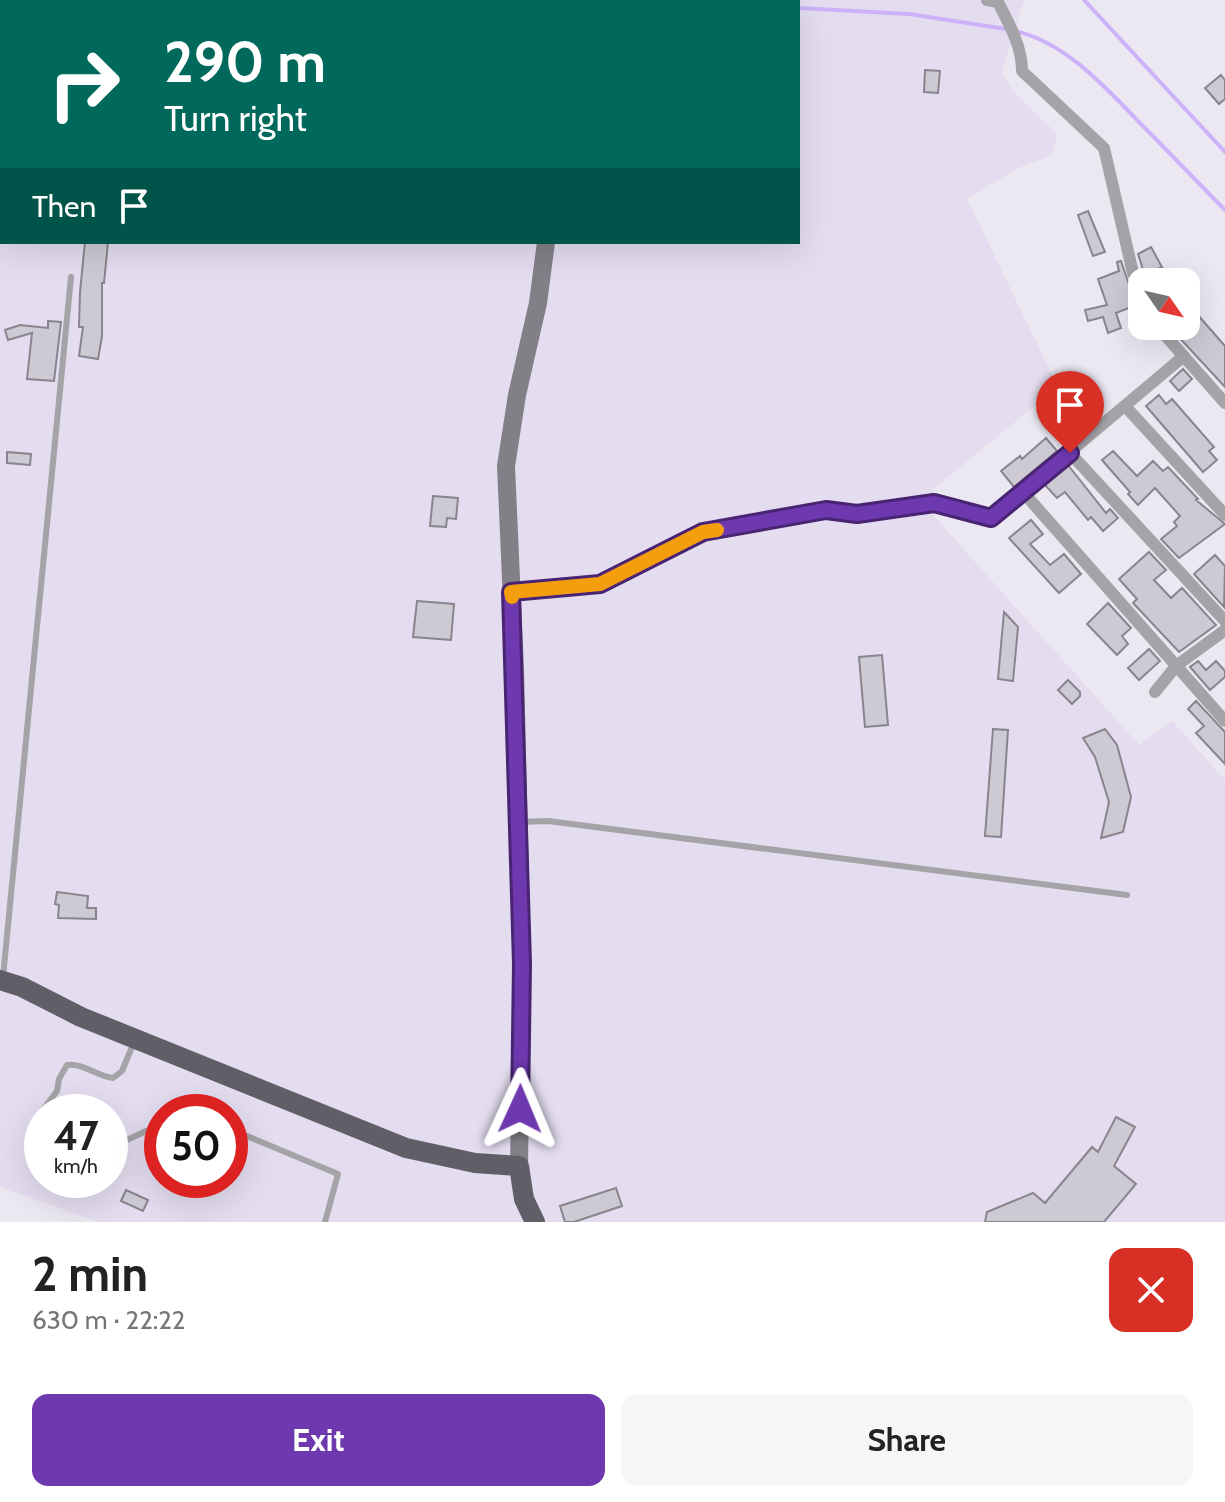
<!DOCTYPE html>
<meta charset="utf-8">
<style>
body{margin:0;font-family:Cabin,sans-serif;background:#f6f6f6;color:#222;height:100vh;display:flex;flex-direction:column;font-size:30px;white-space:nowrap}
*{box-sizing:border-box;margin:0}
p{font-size:26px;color:#767676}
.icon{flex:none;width:44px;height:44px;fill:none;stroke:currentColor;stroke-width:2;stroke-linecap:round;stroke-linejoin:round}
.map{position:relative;height:1222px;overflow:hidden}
.details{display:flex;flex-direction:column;background:#fff;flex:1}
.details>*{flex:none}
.guide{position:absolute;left:0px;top:0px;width:800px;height:244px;box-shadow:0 8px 32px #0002;background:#00695c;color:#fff;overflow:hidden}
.needle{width:52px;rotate:124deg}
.tools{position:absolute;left:1128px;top:268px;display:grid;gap:16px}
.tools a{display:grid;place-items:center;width:72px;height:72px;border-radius:16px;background:#fff;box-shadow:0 8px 32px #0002;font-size:40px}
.speed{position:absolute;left:24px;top:1094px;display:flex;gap:16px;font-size:40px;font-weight:700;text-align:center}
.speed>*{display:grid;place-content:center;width:104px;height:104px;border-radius:50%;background:#fff;box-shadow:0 8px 32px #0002;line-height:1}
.speed small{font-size:20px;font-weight:400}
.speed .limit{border:12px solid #d22;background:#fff;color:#111}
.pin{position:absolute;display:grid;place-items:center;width:68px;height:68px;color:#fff;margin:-82px -34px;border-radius:50% 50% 50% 0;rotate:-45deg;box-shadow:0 0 8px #0007}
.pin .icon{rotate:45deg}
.me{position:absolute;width:88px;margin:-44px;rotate:1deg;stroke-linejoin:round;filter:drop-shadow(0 0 6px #0008)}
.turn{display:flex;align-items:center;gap:28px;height:168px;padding:0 32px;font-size:36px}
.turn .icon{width:104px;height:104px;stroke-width:2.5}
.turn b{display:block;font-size:56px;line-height:68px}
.then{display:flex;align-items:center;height:76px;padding:0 32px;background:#0003;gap:16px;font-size:30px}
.round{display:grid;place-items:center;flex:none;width:84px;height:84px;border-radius:16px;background:#f6f6f6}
.summary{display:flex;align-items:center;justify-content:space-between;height:136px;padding:0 32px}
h1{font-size:48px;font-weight:700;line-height:60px}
.button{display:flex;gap:16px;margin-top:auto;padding:16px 32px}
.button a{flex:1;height:92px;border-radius:16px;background:#6e38af;color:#fff;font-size:32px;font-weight:700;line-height:92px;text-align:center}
.button a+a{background:#f6f6f6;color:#222}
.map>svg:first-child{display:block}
.built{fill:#e3ddef;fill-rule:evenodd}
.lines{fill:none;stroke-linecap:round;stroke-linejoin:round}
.stream{stroke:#ccb3f9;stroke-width:4}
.building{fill:#cdcad4;stroke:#88858e;stroke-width:2}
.service{stroke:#a4a3a7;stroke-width:6}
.minor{stroke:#a4a3a7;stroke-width:12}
.secondary{stroke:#828087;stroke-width:18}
.trunk{stroke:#605e66;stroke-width:20}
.route-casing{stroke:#482472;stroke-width:20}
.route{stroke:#6e38af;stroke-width:14}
.slow{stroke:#f59e0b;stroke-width:14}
</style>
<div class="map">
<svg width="1225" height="1222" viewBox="0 0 1225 1222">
<rect width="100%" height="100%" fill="#ebe8f2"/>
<path class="built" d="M0,0H1024L1002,72L1012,90L1057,134L1052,155L1016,169L967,199L1058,387L933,489V515L1139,745L1172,721L1225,780V1222H99L0,1187ZM2,2H798V242H2ZM42,1112H110V1180H42ZM162,1112H230V1180H162Z"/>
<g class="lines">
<path class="stream" d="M533,0L540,2
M1084,0L1225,152
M798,8L909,14L1006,29
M1015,31C1069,43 1110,93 1147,130C1173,157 1199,183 1225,210"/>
</g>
<path class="building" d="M925,70L940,71L938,93L924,92Z
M1221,75L1225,80V99L1219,104L1205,88Z
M1088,211L1105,252L1093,256L1078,215Z
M85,242H108L104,283H102V336L98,359L79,356L83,327H79L80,292Z
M1151,247L1162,267L1146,275L1150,282H1147L1138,254Z
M1121,261L1136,305L1116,313L1121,328L1108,333L1103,317L1088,321L1085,310L1107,305L1098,279L1119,271L1117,262Z
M1197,314L1225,346V387L1175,333L1186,326Z
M48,321L61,322L54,381L27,379L32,333L8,340L5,330L20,325L48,328Z
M1183,369L1192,379L1179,391L1170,381Z
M1083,386L1090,393L1081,402L1092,417L1079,427L1067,412L1078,404L1071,398Z
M1159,395L1166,404L1172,399L1214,447L1209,451L1217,460L1203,472L1146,406Z
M1046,438L1057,451L1014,487L1001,471L1020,456L1022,459Z
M1113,451L1137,476L1153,461L1163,471L1168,467L1198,499L1196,500L1225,524L1179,558L1161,539L1177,526L1174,522L1180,516L1155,488L1138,505L1128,494L1130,492L1102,460Z
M7,452L31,454L30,465L7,463Z
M1068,465L1106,513L1110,509L1118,518L1103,531L1091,517L1088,520L1065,492L1057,498L1045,485Z
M433,496L458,498L456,519L447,518L446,527L430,526Z
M1031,520L1043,534L1030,544L1050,565L1064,554L1081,574L1059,593L1009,538Z
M1149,552L1166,570L1154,580L1171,598L1182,588L1216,625L1179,652L1133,603L1137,599L1119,579Z
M1215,555L1225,566L1224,607L1194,574Z
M417,601L454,604L451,640L413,637Z
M1108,603L1131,628L1122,636L1128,644L1117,655L1087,624Z
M1004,612L1018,627L1013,681L998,679Z
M1149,649L1160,661L1139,680L1128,668Z
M882,655L888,725L865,727L859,657Z
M1198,661L1206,670L1216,661L1225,671V677L1210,690L1190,667Z
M1068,680L1080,692V696L1072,704L1058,690Z
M1196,701L1225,732V764L1196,733L1204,726L1188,709Z
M993,729L1008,730L1001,837L985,836Z
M1105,729L1117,745L1131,797L1123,832L1101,838L1109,802L1095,757L1083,738Z
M57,892L88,896L87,908H96V919L58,918L59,905L55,904Z
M1116,1117L1135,1127L1114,1166L1136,1184L1104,1222H985L987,1212L1033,1193L1045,1203L1092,1147L1098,1152Z
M616,1188L622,1206L574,1222H565L560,1206Z
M126,1190L148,1200L143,1211L121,1201Z"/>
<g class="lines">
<path class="service" d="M519,822L548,821L1127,895
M3,977L71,277
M42,1125L39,1115L57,1091L59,1079L67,1065C84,1063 96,1076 113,1078L122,1071L134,1042
M230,1129L338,1174L325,1222
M110,1148L146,1131L162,1128"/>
<path class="minor" d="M448,0L454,2
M987,0L998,2C1009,24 1022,46 1022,71L1104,148L1133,273L1142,294
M1157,326L1225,403
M1125,406L1225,515
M1070,453L1225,621
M1023,492L1225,721
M511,592L600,584L703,532L826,510L857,514L934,503L991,518L1184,356
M1155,692L1176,666L1225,630"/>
<path class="secondary" d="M572,2L573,0
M519,1166L522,964L515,669L506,466L517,395L538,303L546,242"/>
<path class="trunk" d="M0,980L22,987L81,1017L406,1148L475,1163L519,1166L524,1199L535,1222"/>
</g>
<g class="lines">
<g class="route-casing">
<path id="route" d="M520,1109L522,964L511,592L600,584L703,532L826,510L857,514L934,503L991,518L1070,453"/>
</g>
<use href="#route" class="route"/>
<path class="slow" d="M512,597L511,592L600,584L703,532L717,530"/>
</g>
</svg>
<div class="tools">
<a><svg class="needle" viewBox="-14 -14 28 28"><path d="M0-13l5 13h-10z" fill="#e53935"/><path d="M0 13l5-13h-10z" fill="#767676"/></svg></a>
</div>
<div class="speed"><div>47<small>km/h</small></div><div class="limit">50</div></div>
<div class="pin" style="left:1070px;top:453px;background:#d93025"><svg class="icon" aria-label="arrive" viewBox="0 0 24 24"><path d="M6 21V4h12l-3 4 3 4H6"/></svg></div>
<svg class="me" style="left:520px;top:1109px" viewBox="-20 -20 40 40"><path d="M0-17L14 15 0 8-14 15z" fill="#6e38af" stroke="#fff" stroke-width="4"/></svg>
<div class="guide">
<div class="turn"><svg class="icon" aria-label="right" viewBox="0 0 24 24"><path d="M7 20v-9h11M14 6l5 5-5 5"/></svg><div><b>290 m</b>Turn right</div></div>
<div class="then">Then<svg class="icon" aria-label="arrive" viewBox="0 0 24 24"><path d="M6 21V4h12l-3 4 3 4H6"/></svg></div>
</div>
</div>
<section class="details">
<div class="summary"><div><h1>2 min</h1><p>630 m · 22:22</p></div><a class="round" style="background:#d93025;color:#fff"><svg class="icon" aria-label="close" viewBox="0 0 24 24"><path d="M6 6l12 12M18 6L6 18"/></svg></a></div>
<div class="button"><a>Exit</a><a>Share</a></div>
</section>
